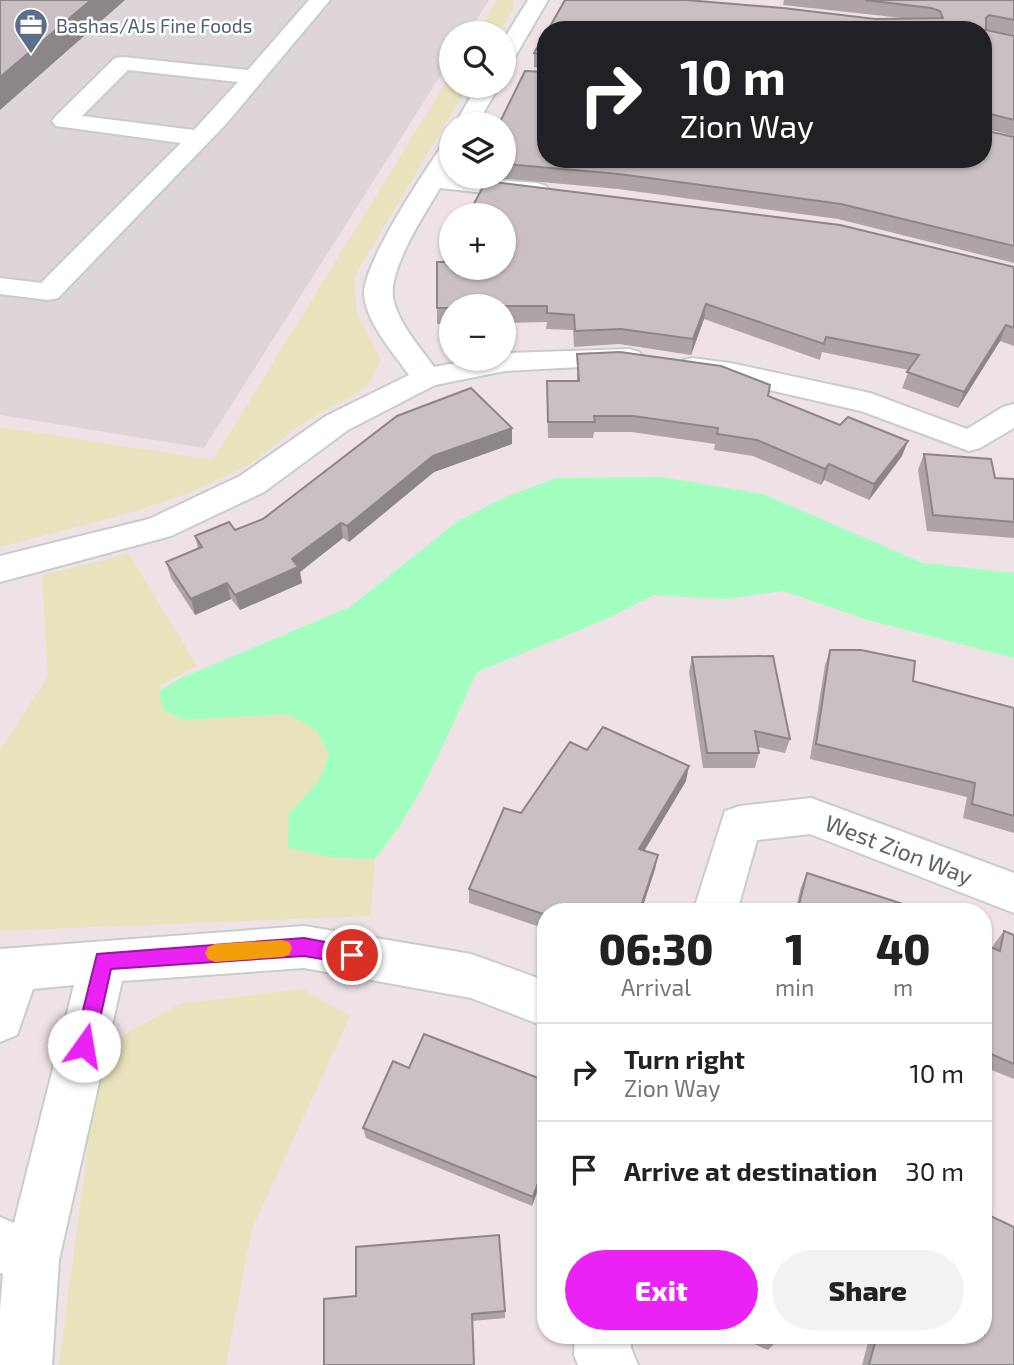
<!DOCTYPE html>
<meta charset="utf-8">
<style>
body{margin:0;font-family:"Exo 2",sans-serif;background:#f2f2f2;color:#222;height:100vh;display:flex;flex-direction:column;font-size:26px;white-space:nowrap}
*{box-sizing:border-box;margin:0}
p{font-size:23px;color:#767676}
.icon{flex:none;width:38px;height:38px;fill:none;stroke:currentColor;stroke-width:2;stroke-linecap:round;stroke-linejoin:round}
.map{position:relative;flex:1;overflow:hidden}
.sheet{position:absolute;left:537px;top:903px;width:455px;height:441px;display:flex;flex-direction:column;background:#fff;border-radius:28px;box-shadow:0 2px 5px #0004}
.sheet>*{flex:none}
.hud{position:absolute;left:537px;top:21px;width:455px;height:147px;border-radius:28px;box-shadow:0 2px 5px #0004;background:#202124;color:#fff;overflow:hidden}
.tools{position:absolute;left:439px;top:21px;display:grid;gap:14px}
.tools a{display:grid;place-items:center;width:77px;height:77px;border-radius:50%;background:#fff;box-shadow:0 2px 5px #0004;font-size:35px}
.pin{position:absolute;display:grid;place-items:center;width:60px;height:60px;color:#fff;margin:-30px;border:4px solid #fff;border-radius:50%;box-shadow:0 2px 7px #0007}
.me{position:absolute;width:77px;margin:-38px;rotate:13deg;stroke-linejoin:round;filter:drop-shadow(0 0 5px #0008)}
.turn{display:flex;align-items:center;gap:24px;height:147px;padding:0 28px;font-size:32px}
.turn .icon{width:91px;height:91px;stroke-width:2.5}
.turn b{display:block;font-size:49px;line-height:60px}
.eta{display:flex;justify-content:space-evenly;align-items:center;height:119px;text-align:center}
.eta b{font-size:42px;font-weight:800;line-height:49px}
.button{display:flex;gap:14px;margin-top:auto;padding:14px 28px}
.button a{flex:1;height:80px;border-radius:42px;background:#eb22f5;color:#fff;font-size:28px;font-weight:800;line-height:80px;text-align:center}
.button a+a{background:#f2f2f2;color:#222}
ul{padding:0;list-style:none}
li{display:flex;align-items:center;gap:21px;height:98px;padding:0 28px;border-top:2px solid #e0e0e0}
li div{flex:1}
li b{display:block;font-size:26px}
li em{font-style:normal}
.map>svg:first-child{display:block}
.industrial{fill:#ddd5d8}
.green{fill:#e8e3bd}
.water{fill:#a2ffbf}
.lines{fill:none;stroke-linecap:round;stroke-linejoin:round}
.minor-casing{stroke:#c6ceca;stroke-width:4}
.minor{fill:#fff;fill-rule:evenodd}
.wall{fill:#aea4a8}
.shaded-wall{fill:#8d8688}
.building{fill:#cabfc3;stroke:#8d8688;stroke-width:2}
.route{fill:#eb22f5;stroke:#99169f;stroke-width:2}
.slow{fill:#f59e0b}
.labels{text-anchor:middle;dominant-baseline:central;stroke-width:5;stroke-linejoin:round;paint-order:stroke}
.far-service-label{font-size:19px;fill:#4e5e75;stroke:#fff;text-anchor:start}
.street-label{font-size:23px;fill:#5b645f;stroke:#fff}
</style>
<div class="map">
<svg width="1014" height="1365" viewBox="0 0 1014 1365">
<rect width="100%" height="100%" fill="#efe2e7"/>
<path class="industrial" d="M0,0H489L468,33H452L451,59L204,448L0,415Z"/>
<path class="green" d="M497,0H513V9L499,33H477Z
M451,74L452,86H468L354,277L357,314L381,360L367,387L300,425L251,464L192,492L130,513L0,547V427L213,460Z
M129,554L197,666L159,686L163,710L184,720L287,714L316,730L329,754L319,781L289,813L330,857L375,859L370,916L0,931V750L48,676L42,575Z
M303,989L350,1016L252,1229L226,1365H59L101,1047L179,1004Z"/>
<path class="water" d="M661,477L763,494L923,563L1014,573V658L868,620L783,591L726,599L654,595L602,621L477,672C447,735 420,805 375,859L330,857L288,848L289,813L319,781L329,754L316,730L287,714L184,720L163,710L159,691L181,678L350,607L458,521L505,497L556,478Z"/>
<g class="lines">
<g class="minor-casing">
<path id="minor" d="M309,0H330L226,124L58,298L48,300L0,294V278L41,283L181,143L56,126L52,121L56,116L115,58L123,57L248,70ZM128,70L238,82L194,130L82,116Z
M528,0H548L512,62L504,63V39Z
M477,86H499L477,124H455Z
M452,141V169L448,174L452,177L537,183L546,186L550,191L546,196L537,199L440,188C425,214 385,273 394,302C401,327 420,347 434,367L476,359H504L505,353L629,349L639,352L644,358L639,364L505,371L435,385L348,430L264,492L171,536L0,582V556L149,519L240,476L326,416L409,375C393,352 367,324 364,295C362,265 425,170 444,143Z
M692,358L730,363L870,393L967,429L1003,407L1014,404V428L980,448L969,451L861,411L730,381L681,373L677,367L681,361Z
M811,798L1014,873V913L810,834L757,840L737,912H693L725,811L740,806Z
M304,926L471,954L546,981V1027L471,998L304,968L122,981L59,1260L52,1365H0V1309L3,1274L0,1273V1217L14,1223L74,985L33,989L17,1035L0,1042V949Z
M575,1335H631V1348L638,1365H578L574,1355Z"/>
</g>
<use href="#minor" class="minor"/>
</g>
<path class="wall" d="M784,0H1014V35L986,30L1014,36V136L987,129V131L1014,137V263L838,219L618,189L496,178V177H504V124L875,19L902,18L783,5Z
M546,33V69L534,67V53Z
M486,181L840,225L1014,267V346L1000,341L958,408L902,388L909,370L822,352L820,360L704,319L691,355L619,344L574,347L573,330L546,329L547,322L504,323V306H452V324H437V262H444L452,248V268H504V215H468Z
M577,354L768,396L902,456L869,500L824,480L821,485L753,456L714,450L715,444L631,432H594L593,438H548L547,381H577Z
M512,444L434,472L349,542L343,538L300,572L302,583L240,610L231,599L195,615L171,578L166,562L198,549L195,536L235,530L263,519Z
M924,454L995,478L1014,479V538L927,531L918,470Z
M830,650L913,681L1014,708V833L963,818L967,797L810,759L825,665Z
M692,657L790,739L785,753L758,747L759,753L755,768H703L689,672Z
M587,750L686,781L644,851L658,855L655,869L641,912H546V929L469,903V889Z
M807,873L908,912H795L801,887Z
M1004,931L1014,935V1079L984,1067V944L993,948L994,944Z
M409,1068L546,1081V1168L532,1206L366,1138L363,1128Z
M324,1299L505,1311V1318L472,1321Z
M733,1335H776L775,1343L768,1350Z
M870,1335H984L1014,1365H862Z"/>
<path class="shaded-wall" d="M91,0H125L0,110V77Z
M706,304L704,319L691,355L693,339Z
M1006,325L1000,341L958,408L964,392Z
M512,428V444L434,472L349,542L347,526L433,456Z
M908,441L902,456L869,500L874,484Z
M829,464L824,480L821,485L825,469Z
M341,523L343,538L300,572L302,583L240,610L235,595L292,559Z
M227,583L231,599L195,615L191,599Z
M689,766L686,781L637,863L639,849Z
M658,855L655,869L641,912H639Z
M546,1161V1168L532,1206L533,1197Z"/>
<path class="building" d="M0,0H91L0,77Z
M565,0H686L783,8L875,19L943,18L940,11L931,8L865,0H1014V20L989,15L986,18V30L1014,36V120L987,113V131L1014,137V246L841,204L619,174L504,164V124H499L525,71L546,72V159H984V30H548Z
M546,33V55L534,53Z
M486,181L840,225L1014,267V328L1006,325L964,392L907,372L919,355L826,337L824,344L706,304L693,339L621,329L575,331L574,315L547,313V306H452V308H437V262H444L452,248V268H504V215H468Z
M620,352L721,366L770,385L768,396L840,425L848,417L908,441L874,484L829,464L825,469L757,440L717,434L718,428L633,416H594L595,422H548L547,381H579L577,354Z
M471,388L512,428L433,456L347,526L341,523L292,559L298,567L235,595L227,583L191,599L166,562L202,547L195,536L229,522L235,530L263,519L397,416Z
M924,454L991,459L995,478L1014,479V522L933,515Z
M830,650H861L915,661L913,681L1014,708V816L972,804L975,783L816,744Z
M773,656L790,739L755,731L759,753H707L692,657Z
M603,727L689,766L639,849L658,855L639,912H546V915L469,889L504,808L521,813L570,742L587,750Z
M807,873L909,906L908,912H797Z
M1004,931L1014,935V1064L984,1051V944L1000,951Z
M424,1034L546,1081V1161L533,1197L363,1128L393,1061L409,1068Z
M984,1213L1014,1227V1365H869L877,1335H984Z
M499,1235L505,1311L472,1314L474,1365H324V1299L356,1296V1247Z
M755,1335H776L775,1343Z"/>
<path class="route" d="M304,938L352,947L358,949L361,955L358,962L352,964L304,956L111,969L94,1046L91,1053L84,1056L77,1053L74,1046L97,954Z"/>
<path class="slow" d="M282,940L289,942L292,948L289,955L282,957L215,962L208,959L205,953L208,947L215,944Z"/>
<defs>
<g id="office-pin" transform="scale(1.75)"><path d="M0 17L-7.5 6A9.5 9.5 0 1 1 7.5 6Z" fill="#5c6f8a" stroke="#fff"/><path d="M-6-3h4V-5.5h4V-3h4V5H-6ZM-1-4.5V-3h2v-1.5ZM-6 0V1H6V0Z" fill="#fff"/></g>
</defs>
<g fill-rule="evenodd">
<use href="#office-pin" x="31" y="25"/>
</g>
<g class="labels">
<g class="far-service-label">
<text x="56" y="25">Bashas/AJs Fine Foods</text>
</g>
<g class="street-label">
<text transform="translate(899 849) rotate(21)">West Zion Way</text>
</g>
</g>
</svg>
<div class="tools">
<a><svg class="icon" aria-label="search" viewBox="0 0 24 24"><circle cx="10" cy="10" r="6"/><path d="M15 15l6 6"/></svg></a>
<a><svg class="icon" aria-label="layers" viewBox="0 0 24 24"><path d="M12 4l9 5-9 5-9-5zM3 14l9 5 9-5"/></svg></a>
<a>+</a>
<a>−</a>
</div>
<div class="pin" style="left:352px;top:955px;background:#d93025"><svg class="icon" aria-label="arrive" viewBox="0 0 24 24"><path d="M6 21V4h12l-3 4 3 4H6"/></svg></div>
<svg class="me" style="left:84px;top:1046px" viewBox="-20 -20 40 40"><circle r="19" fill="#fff"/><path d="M0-13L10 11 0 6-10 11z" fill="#eb22f5"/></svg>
<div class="hud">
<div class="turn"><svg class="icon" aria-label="right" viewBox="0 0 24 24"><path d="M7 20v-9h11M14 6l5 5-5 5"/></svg><div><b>10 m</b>Zion Way</div></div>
</div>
<section class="sheet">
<div class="eta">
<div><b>06:30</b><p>Arrival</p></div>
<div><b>1</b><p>min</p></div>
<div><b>40</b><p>m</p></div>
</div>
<ul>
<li><svg class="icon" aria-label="right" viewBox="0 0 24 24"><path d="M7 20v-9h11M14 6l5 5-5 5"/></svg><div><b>Turn right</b><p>Zion Way</p></div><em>10 m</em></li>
<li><svg class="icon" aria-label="arrive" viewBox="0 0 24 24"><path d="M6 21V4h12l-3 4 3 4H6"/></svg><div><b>Arrive at destination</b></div><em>30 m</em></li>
</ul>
<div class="button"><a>Exit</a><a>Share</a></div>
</section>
</div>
